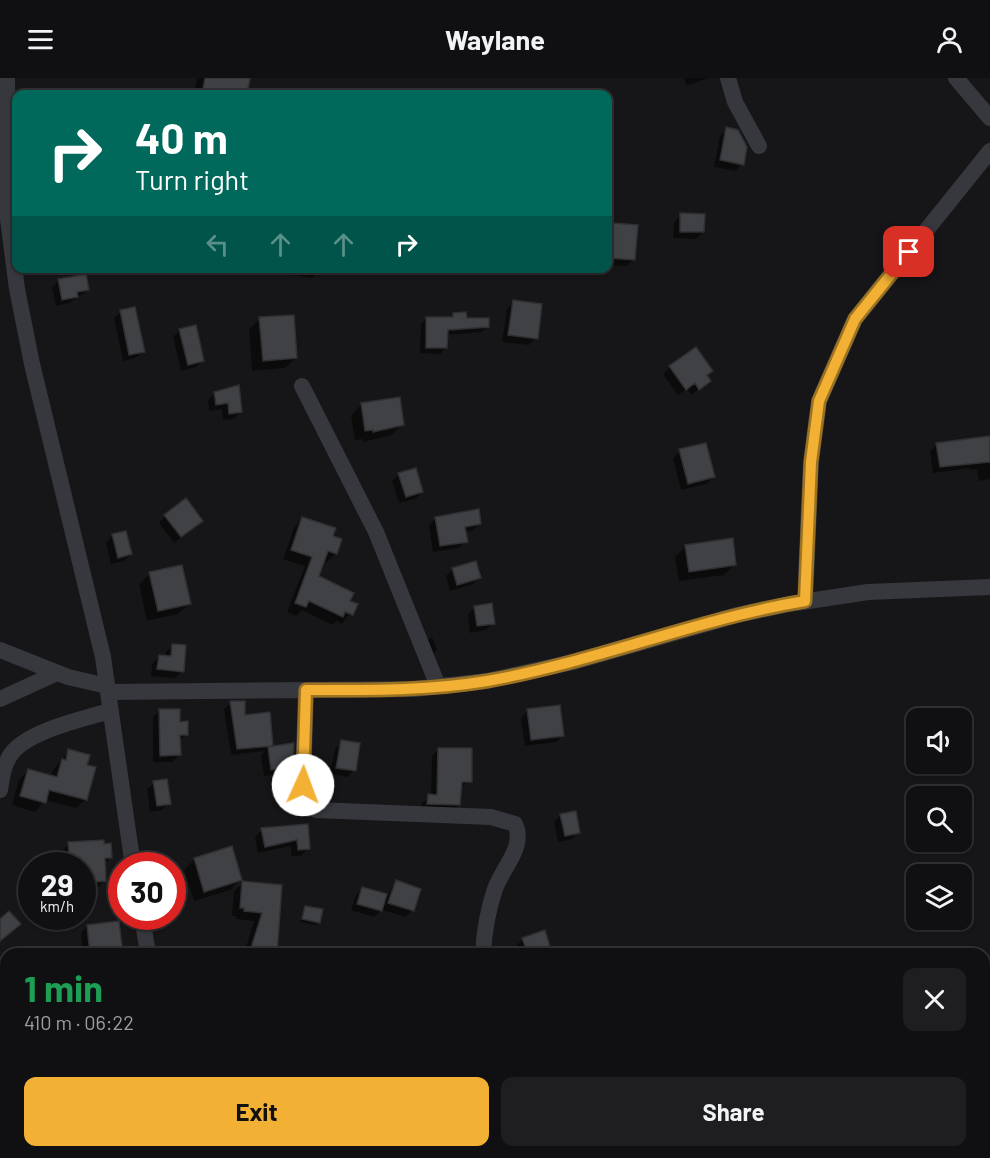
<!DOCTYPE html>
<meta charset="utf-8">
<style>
body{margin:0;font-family:Barlow,sans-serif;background:#1e1e20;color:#f1f3f6;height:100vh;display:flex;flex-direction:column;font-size:22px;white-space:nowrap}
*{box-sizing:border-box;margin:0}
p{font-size:20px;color:#9c9d9f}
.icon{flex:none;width:33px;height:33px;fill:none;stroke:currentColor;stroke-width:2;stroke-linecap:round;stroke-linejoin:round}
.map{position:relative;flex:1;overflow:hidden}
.side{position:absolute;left:0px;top:870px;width:990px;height:210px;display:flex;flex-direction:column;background:#101012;border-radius:18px 18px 0 0;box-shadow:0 2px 4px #0004,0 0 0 2px #303032}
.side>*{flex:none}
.guide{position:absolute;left:12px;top:12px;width:600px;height:183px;border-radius:12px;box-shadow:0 2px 4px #0004,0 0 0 2px #303032;background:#00695c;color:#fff;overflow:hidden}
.fabs{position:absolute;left:906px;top:630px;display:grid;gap:12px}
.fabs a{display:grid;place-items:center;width:66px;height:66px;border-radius:12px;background:#101012;box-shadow:0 2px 4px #0004,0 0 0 2px #303032;font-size:30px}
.speed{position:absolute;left:18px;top:774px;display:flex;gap:12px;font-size:30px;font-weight:700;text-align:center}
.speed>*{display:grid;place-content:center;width:78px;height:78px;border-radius:50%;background:#101012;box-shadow:0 2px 4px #0004,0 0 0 2px #303032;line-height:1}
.speed small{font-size:15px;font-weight:400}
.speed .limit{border:9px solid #d22;background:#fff;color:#111}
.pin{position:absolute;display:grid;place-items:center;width:51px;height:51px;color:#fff;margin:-26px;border-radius:12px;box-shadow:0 3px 9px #0006}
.me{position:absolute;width:66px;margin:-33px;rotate:2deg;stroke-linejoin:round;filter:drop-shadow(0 0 4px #0008)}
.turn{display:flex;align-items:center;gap:21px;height:126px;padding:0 24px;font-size:27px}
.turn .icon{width:78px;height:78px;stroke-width:2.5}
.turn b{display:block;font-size:42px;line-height:51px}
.lanes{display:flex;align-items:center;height:57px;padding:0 24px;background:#0003;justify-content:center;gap:30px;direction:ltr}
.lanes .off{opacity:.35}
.round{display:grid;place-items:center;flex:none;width:63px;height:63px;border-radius:12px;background:#1e1e20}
.headline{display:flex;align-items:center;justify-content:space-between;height:102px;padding:0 24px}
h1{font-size:36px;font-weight:700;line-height:45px;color:#1e9e55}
.action{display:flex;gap:12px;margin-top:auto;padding:12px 24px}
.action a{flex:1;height:69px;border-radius:12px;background:#f2b134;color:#111;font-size:24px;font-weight:700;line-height:69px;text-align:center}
.action a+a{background:#1e1e20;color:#f1f3f6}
header{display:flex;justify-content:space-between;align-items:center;height:78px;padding:0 24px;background:#101012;font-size:27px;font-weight:700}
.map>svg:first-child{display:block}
.shadow{fill:#0007}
.building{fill:#404145;stroke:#303034;stroke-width:1.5}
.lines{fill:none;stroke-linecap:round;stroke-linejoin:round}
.street{stroke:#37383d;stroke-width:16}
.route-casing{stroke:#9d7322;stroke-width:15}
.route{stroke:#f2b134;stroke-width:10}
</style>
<header><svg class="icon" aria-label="menu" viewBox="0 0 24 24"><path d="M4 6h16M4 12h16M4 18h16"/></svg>Waylane<svg class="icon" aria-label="person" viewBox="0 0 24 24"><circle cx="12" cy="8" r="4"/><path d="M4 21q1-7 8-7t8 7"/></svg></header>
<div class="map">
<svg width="990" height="1080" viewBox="0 0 990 1080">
<rect width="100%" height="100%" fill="#161618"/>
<path class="shadow" d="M197,0H249L245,16H194Z
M684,0H708L687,8Z
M158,13L174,16H155Z
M727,51L742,86L735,93L714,89L720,58Z
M681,137L703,154L696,161L673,160L674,144Z
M612,147L634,181L627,188L608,187V151Z
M99,190H118L113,196H99Z
M281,190H320L313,200L280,195Z
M59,202L88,212L69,225L56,228L52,209Z
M514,224L536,260L529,267L502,264L507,231Z
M121,234L143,273L136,280L123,283L114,240Z
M454,236L487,248L482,254L446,257V270L440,276L420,275L421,246L427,240L449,241Z
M260,241L296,280L285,290L252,293L249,251Z
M180,252L203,282L196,289L181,293L173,259Z
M670,289L705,298L709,303L692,317L687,311L678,317L663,296Z
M237,309L241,334L234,341L223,342L222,331L209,333L208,322L215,315Z
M362,326L402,346L392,357L363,364L362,361L355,362L351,337Z
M990,360V401L979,403L977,391L970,392V390L933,395L930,373L937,366Z
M680,373L713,399L706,406L681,412L673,380Z
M399,396L422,414L415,421L399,425L392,403Z
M165,438L194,449L174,465L159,445Z
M436,440L479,446L472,453L465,454L466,463L459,470L433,474L429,447Z
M302,441L331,459L336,475L327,484L323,483L318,498L356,527L342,546L337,543L332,547L302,532L296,538L287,534L305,488L283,481L294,450Z
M112,458L131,476L124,483L111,486L106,465Z
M686,468L735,486L724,497L679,503L675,479Z
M453,491L480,499L473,506L450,513L446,498Z
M150,496L189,526L178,536L147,543L139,506Z
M475,529L493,545L486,552L470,555L468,536Z
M432,559L437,572L430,579L423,566Z
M173,567L182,593L175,600L151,598L152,586L159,579H166V574Z
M231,625L272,667L269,670L292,666L291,707L294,721L287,728L281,729L277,696L264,698L261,677L265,673L231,677L224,631Z
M160,633L179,645L186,656L179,663V677L172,684H153V639Z
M527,633L563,657L556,664L525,668L521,640Z
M342,664L354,692L347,699L330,696L335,671Z
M439,671L470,703L460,710L459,727L452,734L421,732L422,725L431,718L432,678Z
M69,673L85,688L86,721L76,730L45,722L35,734L12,727L19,702L28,692L51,699L53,692Z
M154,705L169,725L162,732L150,734L147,711Z
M561,737L578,754L572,761L558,764L554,744Z
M307,748L308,771L301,778H291V768L258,775L255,759L262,752Z
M69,766L111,779L104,787L105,802L94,813L82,814V788H59L58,777Z
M195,781L241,801L230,812L194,823L184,792Z
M396,804L412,832L406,839L382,832L374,839L351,832L356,817L363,810L387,818Z
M243,805L281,808L275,876H244L254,843L236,841V838H232L234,813Z
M306,829L319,844L316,847L300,844Z
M87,848L121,876H83L81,855Z
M523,861L549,869L542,876H519L516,868Z
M592,1074H643L640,1080H591Z"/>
<path class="building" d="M205,0H250L247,16H202Z
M726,49L738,52L747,69L744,87L720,82Z
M680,135L705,136L704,154H680Z
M612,145L638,147L635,182L609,180Z
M86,196L89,212L77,214L78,219L62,222L58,201Z
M513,222L542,226L538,261L508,257Z
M135,229L145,274L129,277L120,232Z
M466,234L467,240H489V249L448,252L447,270H426V239H453V235Z
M294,237L297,280L263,283L259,239Z
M196,247L204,283L188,287L179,251Z
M696,269L713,293L707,297L711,303L699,312L695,305L686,312L669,288Z
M239,307L242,334L229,336L228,325L216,327L214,314Z
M400,319L404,347L373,354V352L365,353L361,325Z
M990,358V384L940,389L936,365Z
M706,365L715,399L688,406L679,371Z
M416,390L423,414L406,419L398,395Z
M186,420L203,443L181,459L164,437Z
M479,431L481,446L465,449L468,464L440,468L435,439Z
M302,439L336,450L333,458L342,461L337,476L328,473L319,498L354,515L350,523L358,526L353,537L345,534L343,539L309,523L306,529L295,525L312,479L291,472Z
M126,453L132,476L118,480L112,456Z
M733,460L736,487L689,494L685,467Z
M476,483L481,500L457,507L452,490Z
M182,487L191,526L158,533L149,494Z
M492,525L495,546L477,548L474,528Z
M172,566L186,567L184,594L157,591L159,577L171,578Z
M230,623H245V637L270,634L273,668L237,671Z
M560,627L564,658L531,662L527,631Z
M159,631H180V644L188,643V657H180L181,677L160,678Z
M341,662L360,665L356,693L336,690Z
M294,665L292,707L296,722L287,723L283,690L271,692L268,669Z
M438,670H472V704H462L460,727L427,726L428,716L437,717Z
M68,671L90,677L87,687L96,689L87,722L49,712L46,725L20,718L28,691L57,699L62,681L66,682Z
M167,701L171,726L157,728L153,703Z
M576,733L580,755L565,758L560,736Z
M308,746L310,771L298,772L297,762L265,769L261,750Z
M104,762V766L111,765L112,780H105L106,803L82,805V788H70L68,764Z
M232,768L242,802L204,814L194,780Z
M396,802L421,811L414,833L388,825Z
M242,803L282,807L277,876H254L255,871L251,870L262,835L244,833V830H240Z
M362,809L387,816L382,833L357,826Z
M305,828L323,831L320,845L302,841Z
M9,833L21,846L0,863V841Z
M119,843L123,876H90L87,847Z
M545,852L550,869L528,876L522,860Z"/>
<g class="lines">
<path class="street" d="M7,0L8,141L17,211L32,286L103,579L133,788
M728,0L735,24L759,68
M956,0L990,40
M302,308L376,454L438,608
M805,523L811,384L819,323L855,241L990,73
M0,572L68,599L107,608
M306,612L303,707L308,727L316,732L491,739L515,746C526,769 502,790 495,811C488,832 484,854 483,876
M108,614L414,611L487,603L573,584L737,537L789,526L868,514L990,509
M0,621L57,595
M0,712C2,699 3,688 11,676C28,653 83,641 110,633
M142,838L148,876
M195,1074L197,1080"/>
</g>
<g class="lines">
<g class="route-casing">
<path id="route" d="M303,707L306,612C366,612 428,613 487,603C595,584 697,541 805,523L811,384L819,323L855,241L909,174"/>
</g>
<use href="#route" class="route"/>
</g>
</svg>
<div class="fabs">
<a><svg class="icon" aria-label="sound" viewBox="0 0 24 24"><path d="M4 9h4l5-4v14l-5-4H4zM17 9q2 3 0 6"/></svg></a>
<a><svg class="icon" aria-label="search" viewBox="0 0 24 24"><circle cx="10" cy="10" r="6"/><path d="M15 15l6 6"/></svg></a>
<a><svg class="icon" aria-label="layers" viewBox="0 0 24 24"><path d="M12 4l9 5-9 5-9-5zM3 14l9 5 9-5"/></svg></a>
</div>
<div class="speed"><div>29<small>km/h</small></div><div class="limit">30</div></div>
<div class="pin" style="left:909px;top:174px;background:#d93025"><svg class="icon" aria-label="arrive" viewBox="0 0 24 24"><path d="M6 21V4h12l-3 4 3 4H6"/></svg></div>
<svg class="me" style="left:303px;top:707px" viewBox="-20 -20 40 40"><circle r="19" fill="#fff"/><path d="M0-13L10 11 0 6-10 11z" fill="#f2b134"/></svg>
<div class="guide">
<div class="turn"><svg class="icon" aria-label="right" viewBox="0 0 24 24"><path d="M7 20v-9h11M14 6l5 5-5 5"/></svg><div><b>40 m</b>Turn right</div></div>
<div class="lanes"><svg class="icon off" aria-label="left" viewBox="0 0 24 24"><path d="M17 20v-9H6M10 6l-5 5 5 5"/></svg><svg class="icon off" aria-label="ahead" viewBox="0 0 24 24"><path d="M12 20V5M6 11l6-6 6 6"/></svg><svg class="icon off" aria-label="ahead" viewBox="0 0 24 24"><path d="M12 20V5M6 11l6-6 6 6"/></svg><svg class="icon" aria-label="right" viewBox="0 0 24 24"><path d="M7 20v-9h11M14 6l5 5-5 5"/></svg></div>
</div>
<section class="side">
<div class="headline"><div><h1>1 min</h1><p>410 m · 06:22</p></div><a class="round"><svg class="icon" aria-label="close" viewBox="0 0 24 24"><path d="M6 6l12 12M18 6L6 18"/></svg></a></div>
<div class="action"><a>Exit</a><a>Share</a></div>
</section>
</div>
